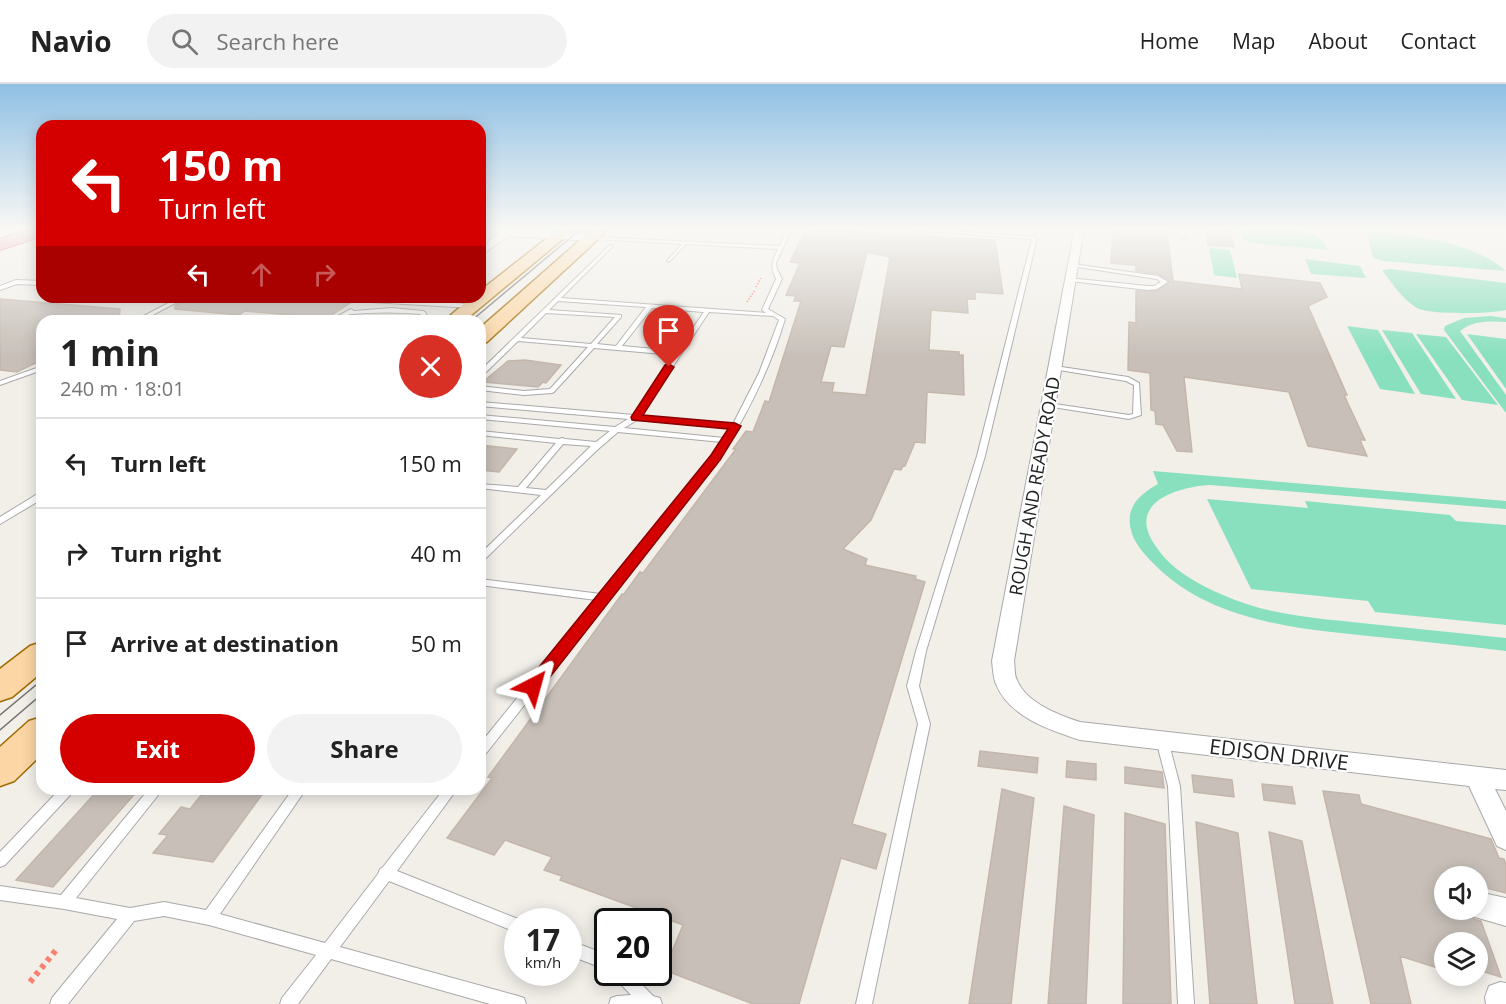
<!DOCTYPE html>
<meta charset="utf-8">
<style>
body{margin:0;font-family:"Open Sans",sans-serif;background:#f2f2f2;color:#222;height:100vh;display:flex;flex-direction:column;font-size:22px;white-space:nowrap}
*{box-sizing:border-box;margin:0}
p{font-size:20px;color:#767676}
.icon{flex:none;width:33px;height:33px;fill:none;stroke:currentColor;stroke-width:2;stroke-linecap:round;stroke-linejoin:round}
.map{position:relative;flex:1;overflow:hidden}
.side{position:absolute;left:36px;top:231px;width:450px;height:480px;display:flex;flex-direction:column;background:#fff;border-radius:18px;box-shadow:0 3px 15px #0003}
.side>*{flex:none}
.guide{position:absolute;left:36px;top:36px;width:450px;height:183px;border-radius:18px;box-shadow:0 3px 15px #0003;background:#d40000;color:#fff;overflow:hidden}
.tools{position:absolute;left:1434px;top:782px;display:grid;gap:12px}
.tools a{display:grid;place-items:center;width:54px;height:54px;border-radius:50%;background:#fff;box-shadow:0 3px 15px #0003;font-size:30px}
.speed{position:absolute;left:504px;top:824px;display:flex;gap:12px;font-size:30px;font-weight:700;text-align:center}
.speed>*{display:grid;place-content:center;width:78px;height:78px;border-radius:50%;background:#fff;box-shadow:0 3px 15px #0003;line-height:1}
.speed small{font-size:15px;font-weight:400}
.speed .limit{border:3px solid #111;border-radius:9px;background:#fff;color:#111}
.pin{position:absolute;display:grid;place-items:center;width:51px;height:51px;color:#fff;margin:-62px -26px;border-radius:50% 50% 50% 0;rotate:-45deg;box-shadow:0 0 6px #0007}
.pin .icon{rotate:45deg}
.me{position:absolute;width:66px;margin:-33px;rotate:39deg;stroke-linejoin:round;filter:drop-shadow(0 0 4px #0008)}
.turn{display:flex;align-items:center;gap:21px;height:126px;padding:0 24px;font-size:27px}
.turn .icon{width:78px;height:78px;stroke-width:2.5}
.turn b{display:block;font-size:42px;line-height:51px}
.lanes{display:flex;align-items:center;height:57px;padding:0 24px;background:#0003;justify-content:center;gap:30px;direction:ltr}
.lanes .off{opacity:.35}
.round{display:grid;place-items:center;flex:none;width:63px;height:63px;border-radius:32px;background:#f2f2f2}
.overview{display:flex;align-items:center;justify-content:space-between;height:102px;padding:0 24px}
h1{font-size:36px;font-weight:700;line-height:45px}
.button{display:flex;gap:12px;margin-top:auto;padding:12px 24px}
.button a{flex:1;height:69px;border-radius:36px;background:#d40000;color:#fff;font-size:24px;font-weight:700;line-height:69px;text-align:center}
.button a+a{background:#f2f2f2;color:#222}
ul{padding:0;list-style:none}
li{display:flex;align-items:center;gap:18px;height:90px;padding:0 24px;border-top:2px solid #e0e0e0}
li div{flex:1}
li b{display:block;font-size:22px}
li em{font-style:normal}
header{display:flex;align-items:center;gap:36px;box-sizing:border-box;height:84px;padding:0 30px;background:#fff;border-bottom:2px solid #e0e0e0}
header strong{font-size:28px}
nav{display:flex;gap:33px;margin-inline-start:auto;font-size:21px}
.search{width:420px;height:54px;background:#f2f2f2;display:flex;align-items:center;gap:15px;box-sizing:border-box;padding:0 21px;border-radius:33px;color:#767676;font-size:22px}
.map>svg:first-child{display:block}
.pitch{fill:#88e0be}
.building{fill:#c7bfb8;stroke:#c4b6ab;stroke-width:1.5;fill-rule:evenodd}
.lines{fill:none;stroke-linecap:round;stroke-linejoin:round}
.service-casing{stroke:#a9a9a9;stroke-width:2}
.minor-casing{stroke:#a9a9a9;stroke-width:2}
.primary-casing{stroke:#a06b00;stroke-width:3}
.motorway-casing{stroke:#dc2a67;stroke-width:2}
.path-far1{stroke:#fa8072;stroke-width:2;stroke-dasharray:1.5 1.5;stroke-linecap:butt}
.path{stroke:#fa8072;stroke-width:6;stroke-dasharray:4.5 4.5;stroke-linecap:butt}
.service{fill:#fff;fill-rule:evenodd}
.minor{fill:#fff;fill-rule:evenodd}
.primary{fill:#fcd6a4;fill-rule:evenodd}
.motorway{fill:#e892a2;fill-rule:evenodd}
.tram{stroke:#707070;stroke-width:1.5}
.route{fill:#d40000;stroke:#8a0000;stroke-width:1.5}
.labels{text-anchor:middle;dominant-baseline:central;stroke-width:4.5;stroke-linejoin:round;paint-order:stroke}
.street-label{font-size:18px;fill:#222;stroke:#fff}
.near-street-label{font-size:21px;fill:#222;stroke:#fff}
</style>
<header>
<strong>Navio</strong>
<div class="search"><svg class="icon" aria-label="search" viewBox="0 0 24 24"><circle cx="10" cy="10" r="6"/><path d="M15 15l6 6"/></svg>Search here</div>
<nav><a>Home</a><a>Map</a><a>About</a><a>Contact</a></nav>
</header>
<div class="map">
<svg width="1506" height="920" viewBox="0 0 1506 920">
<rect width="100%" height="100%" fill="#f2efe9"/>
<path class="pitch" d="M1241,144C1261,144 1322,140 1328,166L1252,159L1243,155Z
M1366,147C1407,149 1475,158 1506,187L1383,177L1373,174Z
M1209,164L1230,166L1237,194L1214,191Z
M1305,175L1360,182L1366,194L1311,190Z
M1391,185L1506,199V226C1491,230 1429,231 1417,224C1403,216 1392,199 1382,186Z
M1490,232L1506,234V238C1490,237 1473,236 1460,247L1506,311V329L1444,246L1445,242L1464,234Z
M1347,242L1378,246L1415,310L1380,305Z
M1382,246L1412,249L1456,315L1421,310Z
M1416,250L1446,253L1498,321L1462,316Z
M1467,250L1506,255V305Z
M1153,387L1506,417V425L1210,401C1175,403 1124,420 1157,464C1172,486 1199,501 1223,511C1267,531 1314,534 1361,539C1409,544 1458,549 1506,554V567C1464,562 1421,557 1379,553C1301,545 1212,539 1154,480C1144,470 1134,459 1131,446C1125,423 1140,410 1158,400Z
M1207,415L1308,424L1305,417L1450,431L1456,437L1506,441V541L1375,528L1368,517L1251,505Z"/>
<path class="building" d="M1113,144H1164L1167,147L1173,197L1242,205L1239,190L1320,199L1327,213L1308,222L1347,311H1344L1365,356H1360L1367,372L1308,362L1289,308L1184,293L1192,368L1177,367L1163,341L1156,340L1155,327L1151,326L1150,289L1128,286L1129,238L1136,239V207H1157L1170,197L1158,190L1136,187V181L1111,179Z
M1205,144H1229L1234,163L1208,161Z
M806,145L995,156L1003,210L975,208V215H967L968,229L931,226L929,266L959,268V271H963L964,311L927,308L925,359L915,358L905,382H903L901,386L894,385L871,436L843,465L867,475L865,481L916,492L915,495L925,498L852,740L886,750L876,785L841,774L799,920H753L664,886L683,841L560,796L562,792L544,786L552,773L505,756L494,771L447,754L492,694L488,693L622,510H624L640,488L643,489L736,365H733L746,347L753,348L765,317L769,318L801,217H794L796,212L786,211L800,179L790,178ZM867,168L890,173L866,311L832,308L834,299L821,298L831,262L844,263Z
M189,213H270L350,219L327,234L245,227L239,231L175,225V222Z
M0,215L120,225L119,237H42V276L17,288L0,286Z
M525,276L561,281L546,299L543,298L538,303L483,298L508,277Z
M480,361L517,365L499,388L480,386Z
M980,667L1038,674L1037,689L978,682Z
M1067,677L1096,680V696L1066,693Z
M1125,683L1162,688L1164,704L1125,699Z
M1192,691L1232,696L1234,713L1194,708Z
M1262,700L1292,703L1295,720L1264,716Z
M99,705H139L53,803L16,796Z
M206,705H266L213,778L153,769L168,751L159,750L181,723L190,725Z
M1002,705L1034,714L1011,920H969Z
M1323,707L1359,711L1361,720L1491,755L1499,774L1504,775L1506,781V809L1478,802V792H1444V825H1464L1467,833L1481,837L1501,893L1478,886V858H1444V886L1400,872L1411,920H1371Z
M1064,722L1094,731L1086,920H1048Z
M1125,729L1165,740L1171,920H1123Z
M1196,738L1238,749L1257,920H1210Z
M1269,748L1302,757L1333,920H1295Z"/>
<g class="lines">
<g class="service-casing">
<path id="service" d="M788,144H792L776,179L777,185L782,195L768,225L785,235C770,285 747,331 719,375L484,672L480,674V660L596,516L480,501V495L601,510L713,372L722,358L618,348L596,367L483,477L480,478V470L541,411L480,404V400L518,403L556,359L480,351V347L559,355L562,354L565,355L596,358L610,347L480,335V331L615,343L628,335L480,322V318L634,331L675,271L594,264L554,308L552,309L524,311L480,306V302L524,307L550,305L588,263L518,257L482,292L480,293V287L610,161H612V163L561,214L766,229L762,226L776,195C770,181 772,179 778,165L686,160L669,178L667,177L682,160L594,155L592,153L779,162ZM558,217L646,223L616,262L597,260L621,233V231L549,226ZM652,224L704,228L677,267L622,262ZM709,228L773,232L779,236L759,289L733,340L640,332ZM546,229L615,233L591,260L521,254ZM637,336L730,344L724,354L624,344ZM563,360L591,362L546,406L526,404Z
M882,144H911L1035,153L1037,154L985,372L926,567L919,602L930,640L872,920H856L918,640L907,602L916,567L977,372L1032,155Z
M1180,144H1184L1186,155L1182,154Z
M1073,180L1158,192L1168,198L1157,205L1148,206L1070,197L1068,196V194L1148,202H1154L1161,198L1157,195L1071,182V181Z
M16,196L42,197V201L17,200L0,206V202Z
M180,213H187L141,237H134Z
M317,213H348L472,220L475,222L472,224L320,215Z
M392,224L423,227L425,228L427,232L422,237H415L421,230C398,228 375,228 352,230C344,231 338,237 329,237L351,225L354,227Z
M42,282V286L0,301V297Z
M1055,282L1128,293L1139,299L1141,331L1129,335L1046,322L1044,321L1048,319L1129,331L1133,330L1134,301L1126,297L1053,285V283Z
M39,409H42V415L0,440V433Z
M1162,651L1166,653L1168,656L1180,702L1194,920H1178L1168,702L1156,656L1158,653Z
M60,705H74L72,709L5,781L0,783V768Z
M149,705H163L76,814L130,824L164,818L206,826L293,705H306L220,830L325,859L378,790L380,785L383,783L444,705H457L397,787L523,837H518V849L389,797L340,863L518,912L524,914L526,920H490L331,875L298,920H280L282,914L316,871L209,841L164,832L134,837L68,920H50L52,914L117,835L64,825L0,816V802L61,811Z
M568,856L608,871V886L568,871Z
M611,888H630L653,912L660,914L662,920H609L611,914L617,912L631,911L614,893Z"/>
</g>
<g class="minor-casing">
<path id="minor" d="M506,144L594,151L599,154L594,157L508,152L480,172V164Z
M1075,144H1084L1014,577C1015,583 1014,591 1017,596C1026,619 1059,631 1080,638L1506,686V706L1495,705L1506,727V766L1497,762L1469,702L1080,656C1050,646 1009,633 996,600C993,594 993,584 992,577Z
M1478,808L1506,814V842L1468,831L1466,825H1478Z
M1500,898L1506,899V920H1486L1485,913L1489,902Z"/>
</g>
<g class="primary-casing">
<path id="primary" d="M560,144H576L464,237H444L472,213H480V207Z
M594,144H610L487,258L480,260V244Z
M42,558V588L12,613L0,617V585L30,562Z
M42,633V670L14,697L0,702V663L29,637Z"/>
</g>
<g class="motorway-casing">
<path id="motorway" d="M31,144H42V152L0,166V155Z"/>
</g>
<path class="path-far1" d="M756,203L761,194
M747,218L755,206"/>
<path class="path" d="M30,898L56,866"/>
<use href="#service" class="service"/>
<use href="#minor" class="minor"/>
<use href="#primary" class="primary"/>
<use href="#motorway" class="motorway"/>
<path class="tram" d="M471,237L582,144
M0,631L42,596
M0,646L42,610"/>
</g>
<linearGradient id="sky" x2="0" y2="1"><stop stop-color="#8fc0e4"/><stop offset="0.53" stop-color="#f9f8f5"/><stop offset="1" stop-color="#f9f8f5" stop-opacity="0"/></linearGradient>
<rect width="1506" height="273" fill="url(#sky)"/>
<path class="route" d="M669,280L674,283L643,331L735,339L741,342L720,376L539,607L533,608L527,607L525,602L527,598L711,371L728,345L632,336L631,333L665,281Z"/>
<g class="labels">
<g class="street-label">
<text transform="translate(1034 402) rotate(-80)">ROUGH AND READY ROAD</text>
</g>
<g class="near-street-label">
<text transform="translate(1279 670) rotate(7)">EDISON DRIVE</text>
</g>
</g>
</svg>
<div class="tools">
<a><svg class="icon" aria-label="sound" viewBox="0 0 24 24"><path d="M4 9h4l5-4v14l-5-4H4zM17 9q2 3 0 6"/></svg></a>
<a><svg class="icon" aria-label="layers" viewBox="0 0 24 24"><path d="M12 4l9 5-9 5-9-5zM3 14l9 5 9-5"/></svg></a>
</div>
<div class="speed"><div>17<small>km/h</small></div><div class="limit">20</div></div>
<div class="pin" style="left:669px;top:283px;background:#d93025"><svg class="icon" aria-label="arrive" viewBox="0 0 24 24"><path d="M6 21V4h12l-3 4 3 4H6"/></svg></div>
<svg class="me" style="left:533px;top:602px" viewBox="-20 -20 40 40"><path d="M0-17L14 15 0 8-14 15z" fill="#d40000" stroke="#fff" stroke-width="4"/></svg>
<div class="guide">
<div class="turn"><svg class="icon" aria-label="left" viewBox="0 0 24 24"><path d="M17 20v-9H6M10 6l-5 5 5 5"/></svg><div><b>150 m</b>Turn left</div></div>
<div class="lanes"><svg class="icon" aria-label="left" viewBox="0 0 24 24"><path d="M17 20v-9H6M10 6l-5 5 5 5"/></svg><svg class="icon off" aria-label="ahead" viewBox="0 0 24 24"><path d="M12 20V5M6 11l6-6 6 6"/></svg><svg class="icon off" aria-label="right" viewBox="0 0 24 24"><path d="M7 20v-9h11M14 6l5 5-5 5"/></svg></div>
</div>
<section class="side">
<div class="overview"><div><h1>1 min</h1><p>240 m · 18:01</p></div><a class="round" style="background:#d93025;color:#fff"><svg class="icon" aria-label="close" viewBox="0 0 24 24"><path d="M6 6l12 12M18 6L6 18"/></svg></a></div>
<ul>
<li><svg class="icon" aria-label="left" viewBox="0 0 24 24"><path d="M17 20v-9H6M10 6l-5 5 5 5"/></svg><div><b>Turn left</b></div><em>150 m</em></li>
<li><svg class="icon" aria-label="right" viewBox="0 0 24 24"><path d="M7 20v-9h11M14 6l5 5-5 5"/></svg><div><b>Turn right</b></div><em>40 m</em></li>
<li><svg class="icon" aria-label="arrive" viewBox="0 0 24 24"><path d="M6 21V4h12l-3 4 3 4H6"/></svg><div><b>Arrive at destination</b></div><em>50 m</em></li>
</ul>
<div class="button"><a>Exit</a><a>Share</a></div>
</section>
</div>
